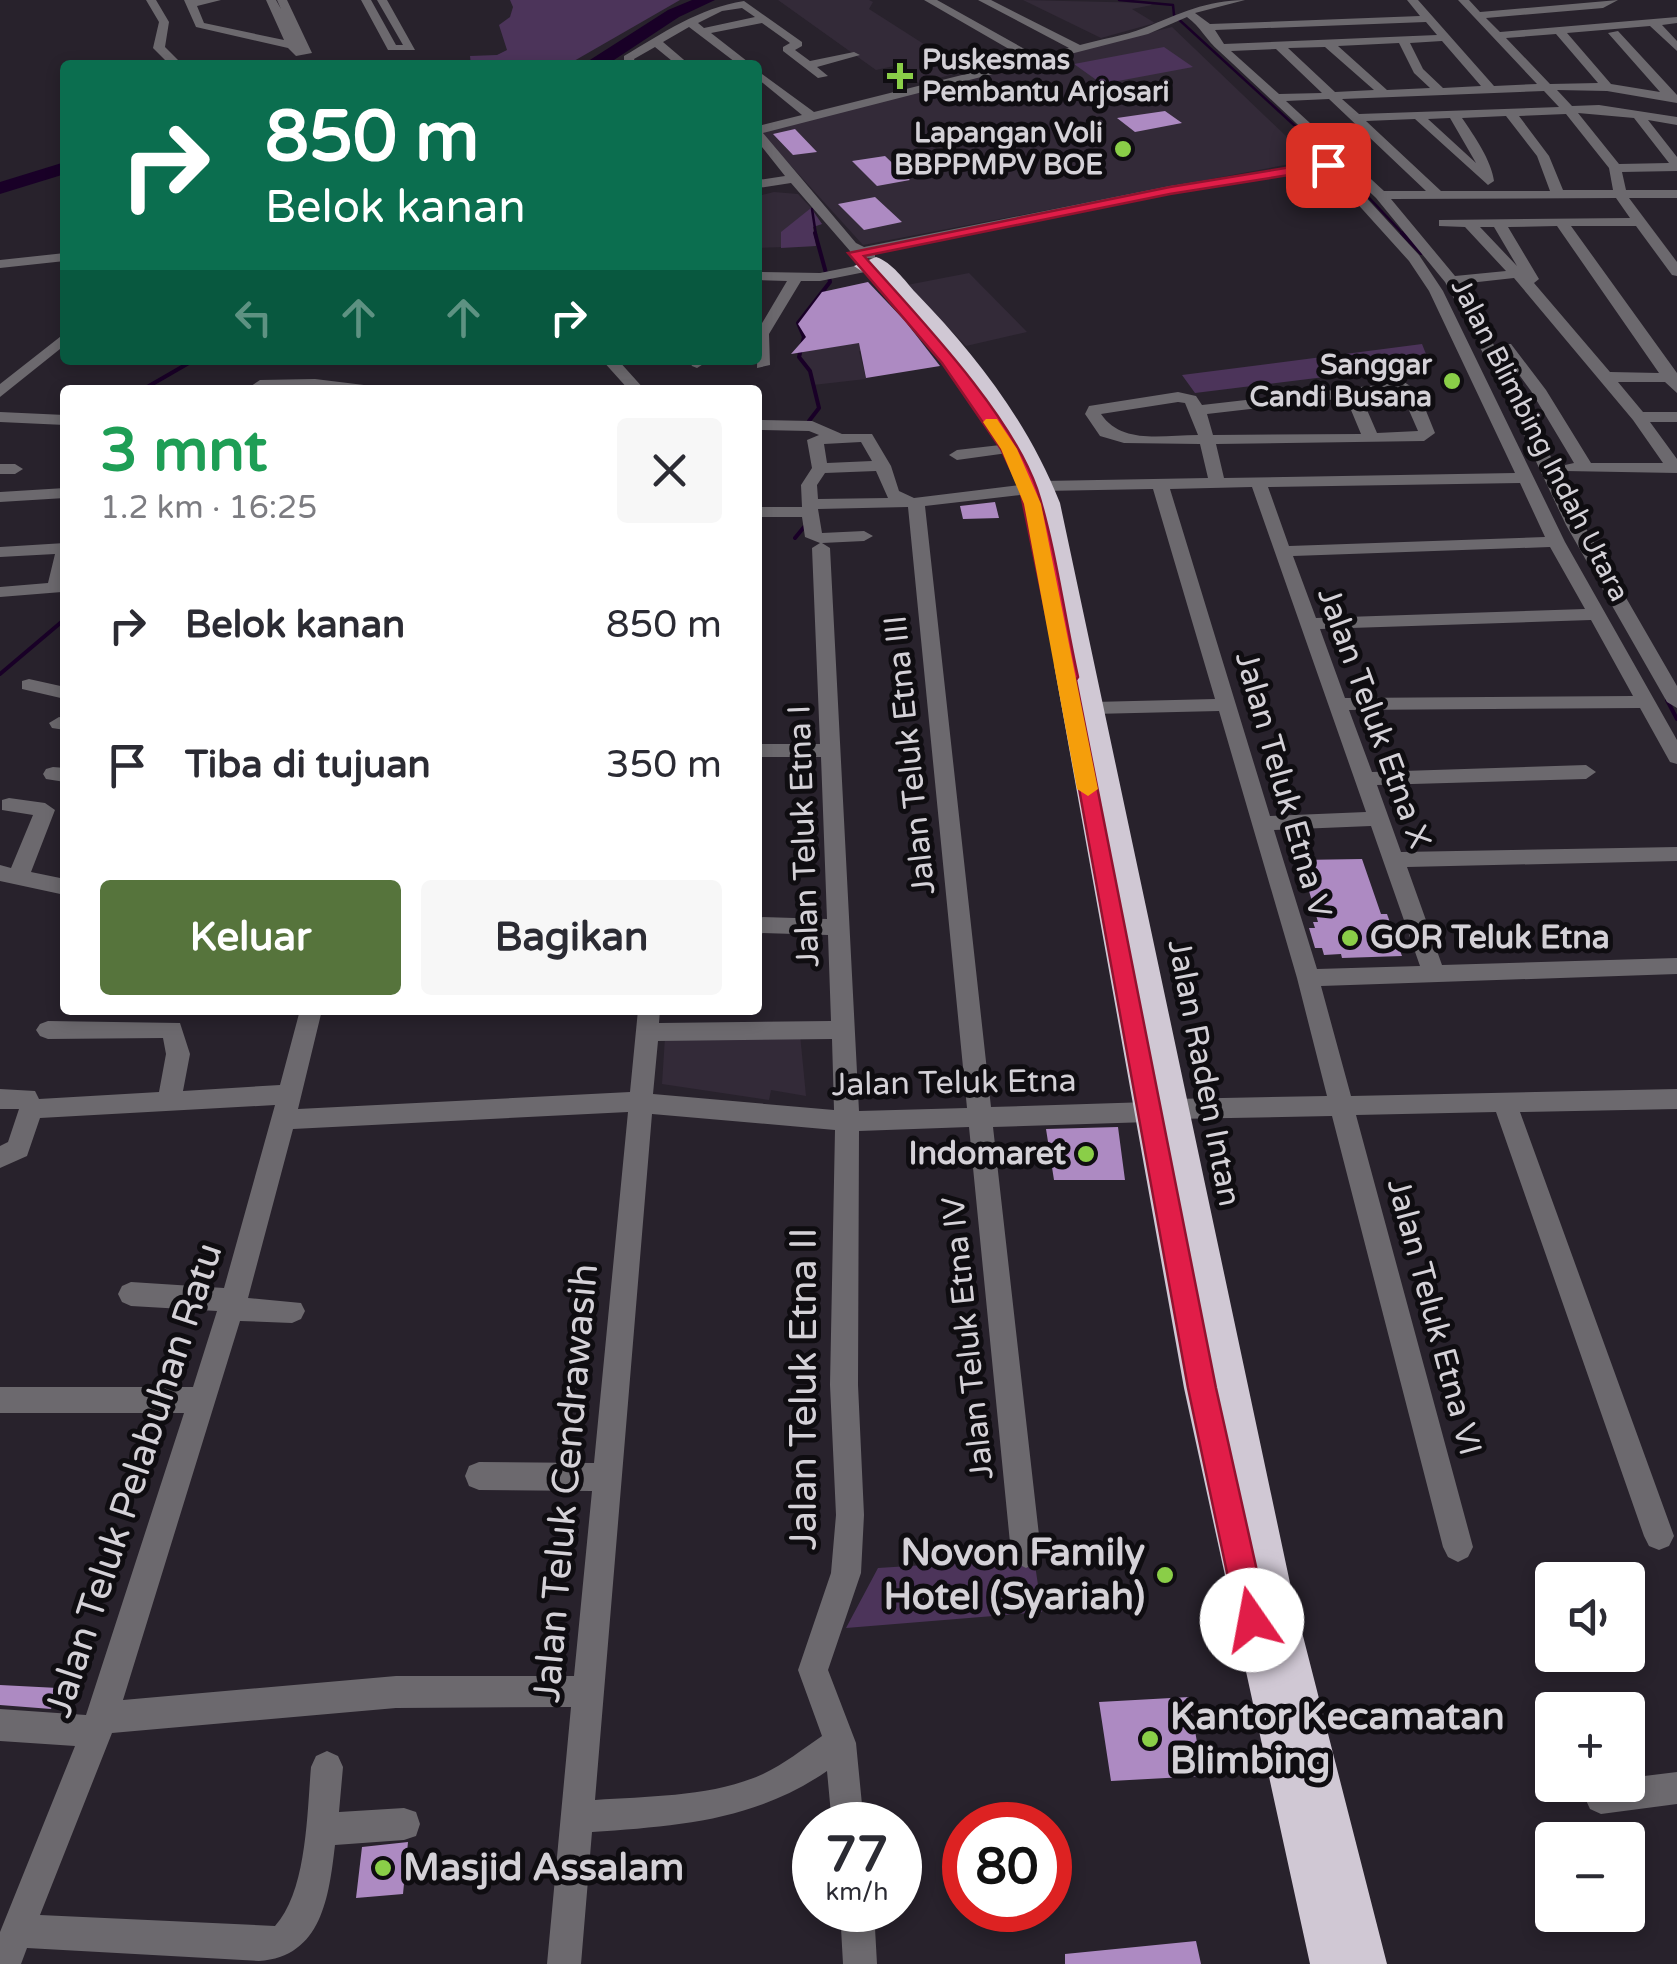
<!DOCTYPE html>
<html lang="id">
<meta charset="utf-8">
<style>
body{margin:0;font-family:"Varela Round",sans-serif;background:#f7f7f7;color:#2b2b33;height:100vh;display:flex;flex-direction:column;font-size:38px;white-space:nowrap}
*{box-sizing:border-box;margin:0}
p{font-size:32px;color:#7c7c81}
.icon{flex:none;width:55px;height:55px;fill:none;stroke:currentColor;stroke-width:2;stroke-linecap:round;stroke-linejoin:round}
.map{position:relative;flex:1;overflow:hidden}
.drawer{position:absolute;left:60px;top:385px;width:702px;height:630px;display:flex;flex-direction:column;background:#fff;border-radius:10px;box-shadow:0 5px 15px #0003}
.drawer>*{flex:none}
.guide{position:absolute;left:60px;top:60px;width:702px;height:305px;border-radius:10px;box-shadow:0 5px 15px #0003;background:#0b6e4f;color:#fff;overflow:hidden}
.tools{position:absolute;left:1535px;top:1562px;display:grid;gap:20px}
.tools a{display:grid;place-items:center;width:110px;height:110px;border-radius:10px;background:#fff;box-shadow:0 5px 15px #0003;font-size:50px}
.speed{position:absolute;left:792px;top:1802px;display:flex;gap:20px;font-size:50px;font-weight:700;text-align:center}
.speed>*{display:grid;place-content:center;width:130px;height:130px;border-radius:50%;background:#fff;box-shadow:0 5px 15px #0003;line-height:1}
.speed small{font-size:25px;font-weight:400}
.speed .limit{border:15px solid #d22;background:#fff;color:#111}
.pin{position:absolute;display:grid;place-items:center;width:85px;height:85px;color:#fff;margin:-42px;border-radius:20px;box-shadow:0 5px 15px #0006}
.me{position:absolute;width:110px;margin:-55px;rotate:348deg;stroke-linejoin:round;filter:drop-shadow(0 0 8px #0008)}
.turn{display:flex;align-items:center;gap:35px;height:210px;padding:0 40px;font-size:45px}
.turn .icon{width:130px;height:130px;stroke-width:2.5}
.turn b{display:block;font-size:70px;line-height:85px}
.lanes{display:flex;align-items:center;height:95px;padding:0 40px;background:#0003;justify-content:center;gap:50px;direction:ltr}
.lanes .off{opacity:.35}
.round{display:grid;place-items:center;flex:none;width:105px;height:105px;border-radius:10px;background:#f7f7f7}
.headline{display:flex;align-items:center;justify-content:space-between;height:170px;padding:0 40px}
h1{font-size:60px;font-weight:700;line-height:75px;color:#1e9e55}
.action{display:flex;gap:20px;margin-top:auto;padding:20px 40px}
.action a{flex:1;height:115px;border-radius:10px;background:#56743c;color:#fff;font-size:40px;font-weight:700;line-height:115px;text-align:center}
.action a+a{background:#f7f7f7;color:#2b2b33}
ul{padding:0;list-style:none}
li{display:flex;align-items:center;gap:30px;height:140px;padding:0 40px}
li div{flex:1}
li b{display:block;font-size:38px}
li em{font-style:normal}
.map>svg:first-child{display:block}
.built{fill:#332a38}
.green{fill:#4c345a}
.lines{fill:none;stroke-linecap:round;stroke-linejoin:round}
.stream-far1{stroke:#190027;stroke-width:2.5}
.stream{stroke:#190027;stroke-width:4}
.river{fill:#190027;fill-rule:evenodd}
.building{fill:#ad8ac2}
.minor{fill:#6c696e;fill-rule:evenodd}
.highway{fill:#d0c8d4;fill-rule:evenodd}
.route{fill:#e11d48;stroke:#92132f;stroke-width:2.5}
.slow{fill:#f59e0b}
.poi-dot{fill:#8ace48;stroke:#0f0d11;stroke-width:4}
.labels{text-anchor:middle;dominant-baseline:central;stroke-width:10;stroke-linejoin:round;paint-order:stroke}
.far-poi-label{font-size:28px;font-weight:bold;fill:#d4d1d7;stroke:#0f0d11;text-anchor:end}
.far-street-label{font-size:28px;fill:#d4d1d7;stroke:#0f0d11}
.street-label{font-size:32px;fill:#d4d1d7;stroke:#0f0d11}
.poi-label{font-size:32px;font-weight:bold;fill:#d4d1d7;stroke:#0f0d11;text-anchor:start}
.near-street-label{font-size:38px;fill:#d4d1d7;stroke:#0f0d11}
.near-poi-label{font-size:38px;font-weight:bold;fill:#d4d1d7;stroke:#0f0d11;text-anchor:start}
</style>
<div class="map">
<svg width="1677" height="1964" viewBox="0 0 1677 1964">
<rect width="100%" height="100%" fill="#28222c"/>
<path class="built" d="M778,0H869L873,2L869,9L966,71L919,83L894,66L876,70Z
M1023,0L1150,3L1152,5L1132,9L1155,23L1101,38Z
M1172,27L1311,160L863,245L763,135L767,129Z
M774,192L798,194L811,208L822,224L813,227L816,246L758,248V196Z
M969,273L1027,332L966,346L907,285Z
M915,333L922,341L859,351L866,379L813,385L811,372L801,357L802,352Z
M800,1034L806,1096L771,1090L769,1100L662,1084L665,1037Z"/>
<path class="green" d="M510,0H680L567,65H471L470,56L497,55L507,50L499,25L510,17L513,7Z
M1164,47L1193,67L1102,84L1074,64Z
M811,208L822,224L813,227L816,246L781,248V232Z
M1422,344L1430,364L1195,393L1182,375Z
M1034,1558L1042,1612L846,1628L878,1568Z"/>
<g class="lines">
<path class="stream-far1" d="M1119,0L1173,5L1174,15L1330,158
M596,63L600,65
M1343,170L1404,235
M812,209L816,235"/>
<path class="stream" d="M815,233L826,273
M1402,233L1421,253
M142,390L194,360
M809,421L819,408L810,371L799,357L804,337L798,323L830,282L829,277
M795,538L804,527
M0,674L65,619
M1667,700L1677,719"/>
<path class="river" d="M692,0H715L679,17L611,62L582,65L668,10Z
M65,162V174L0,194V182Z"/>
</g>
<path class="building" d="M1165,111L1182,123L1135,132L1117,118Z
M795,129L817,152L793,155L773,134Z
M885,156L910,180L877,186L852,161Z
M875,197L902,222L864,230L838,204Z
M868,282L905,321L940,366L866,378L859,343L791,354L806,337L798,324L822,292Z
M995,502L999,518L963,519L960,506Z
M1362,859L1381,914H1387L1402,956L1342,958L1341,954L1324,955L1322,948H1315L1309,928H1315L1313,922H1318L1300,860Z
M1118,1127L1125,1180H1054L1046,1129Z
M0,1685L58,1688L51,1709L0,1705Z
M1189,1697L1203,1776L1111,1781L1099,1702Z
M408,1842L403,1894L356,1898L362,1847Z
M1196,1941L1201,1964H1065V1954Z"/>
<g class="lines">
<path class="minor" d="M146,0H156L169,22L165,47L183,65H170L153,48L159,22Z
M184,0H221L197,6L204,23L284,40L266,0H276L281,9L277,0H287L312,53L296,56L288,48L196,27Z
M361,0H371L396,45H403L377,0H387L415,50H388Z
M924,0H937L1037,56L1069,48L978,0H991L1080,45C1101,39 1124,36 1144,28C1179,14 1207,0 1245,0L1195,13L1210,24L1420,16L1407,0H1418L1494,86L1537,84L1458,0H1469L1480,12L1618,0L1603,8L1486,18L1500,32L1677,17V23L1662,25L1677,41V51L1650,26L1567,33L1611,84L1660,92L1608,33L1618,31L1677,95V103L1607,91L1557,90L1572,106L1599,105L1677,117V125L1648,120L1677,157V171L1622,172L1626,190H1677V198H1629L1677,262V276L1672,275L1636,226H1571L1677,373V393L1665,382H1618L1643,412H1677V422H1650L1677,459V473L1565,471V465L1574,463L1531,391L1499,347L1501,344H1511L1546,390L1591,463H1663L1633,420L1514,278L1460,284L1515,383L1584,525L1677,686V708L1667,702L1566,525L1499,383L1445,282L1376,198L1342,166L1338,167L1419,255L1443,291L1565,542L1677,740V764L1670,762L1640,708L1349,710L1372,772L1586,765L1596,772L1586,779L1377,785L1401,852L1677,847V861L1407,867L1442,965L1677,958V974L1321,986L1351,1096L1677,1089V1109L1520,1112L1674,1536L1669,1546L1659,1550L1649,1546L1644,1536L1496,1112L1356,1115L1473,1547L1468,1557L1458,1562L1448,1557L1443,1547L1332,1116L1173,1119L1165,1116L1161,1109L1165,1102L1173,1099L1327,1096L1297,978L1219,711L1093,714L1083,708L1093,702L1215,699L1153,489L1043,491L1035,486L1043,481L1208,478L1200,444L1124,443L1100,436L1085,414L1089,406L1178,392L1196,396L1202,405L1404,382L1418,391L1435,433L1424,441L1216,444L1224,478L1515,473L1429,291L1409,261L1326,169L1170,194L875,253V259L850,256V251L791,183L758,188V180L785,176L758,142V126L802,115L758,79V71L814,112L1026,59ZM1187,17C1201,27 1206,40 1219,51C1259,88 1295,122 1335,160L1170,186L864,247L856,243L763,133L1148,34ZM1426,22L1437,35L1224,44L1215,30ZM1556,34L1598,83L1550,84L1506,38ZM1442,41L1481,86L1443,88L1423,69L1410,43ZM1399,43L1414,73L1430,88L1387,90L1338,46ZM1325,47L1374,90L1335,92L1288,48ZM1276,49L1322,93L1279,94L1231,51ZM1544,91L1559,107L1359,114L1342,99ZM1329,99L1426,191H1384L1286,101ZM1578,113L1634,118L1669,163L1619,164ZM1566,114L1609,168L1613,190H1563L1549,156L1519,116ZM1506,116L1537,156L1550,191H1441L1366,121L1415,119L1488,185L1494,181C1491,160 1475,137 1462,118ZM1450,118L1476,163L1428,119ZM1616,198L1630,218L1439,220V226L1465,227L1506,271L1455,276L1391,199ZM1557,226L1659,373L1610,372L1534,283L1539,279L1508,227ZM1480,227H1494L1517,266ZM1401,392L1418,431L1377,433L1361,396ZM1346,398L1361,434L1213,435L1207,414ZM1178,402L1185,403L1198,435C1163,435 1122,445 1101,414ZM1520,483L1545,537L1289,546L1268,487ZM1252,487L1366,812L1270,816L1170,489ZM1550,547L1585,609L1316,618L1293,556ZM1591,620L1633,696L1345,698L1320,629ZM1371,826L1420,966L1317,969L1274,830Z
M744,1L802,42V46L795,50L810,61L854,52L860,55L817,67L828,76L818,78L783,51V47L790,43L762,23L711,33L752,65H739L689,27L663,42L690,65H677L655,47L634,59L636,65H624V56C663,33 699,8 744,1ZM742,8L755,17L704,28L698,23L722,11Z
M65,253V261L0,268V260Z
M865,264L870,265V271L820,281H801L769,334L770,365L757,368L758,330L787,281L758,280V272L820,273Z
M65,333V345L0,397V384Z
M602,360H618L645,390H629Z
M689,360H705V363L697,368L692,366Z
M315,379L364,385L372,390H245L260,380Z
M0,412L65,415V425L0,422Z
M758,420L812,421L842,434H872L891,466L899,491L914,498L1028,484L1036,489L1028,494L925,506L991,1107L1149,1102L1158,1105L1161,1112L1158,1119L1149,1122L993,1127L1041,1553L1036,1563L1026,1568L1016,1563L1011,1553L969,1127L859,1131L858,1385L864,1515L861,1573L828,1670L856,1743L864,1825H832L827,1771C754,1821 678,1826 592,1832L581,1964H547L571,1707L396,1708L112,1733L40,1915L275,1926C307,1891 307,1813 311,1767L316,1756L327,1751L338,1756L343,1767L339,1812L404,1808L416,1812L420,1824L416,1836L404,1840L335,1845C329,1896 322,1957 259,1961L27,1948L21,1964H0V1932L75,1746L0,1741V1709L86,1715L184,1413H0V1387H193L217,1311L131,1306L122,1302L118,1294L122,1286L131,1282L224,1288L275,1105L40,1118L27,1156L0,1168V1146L8,1142L19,1109H0V1089L35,1091L39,1099L159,1092L166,1054L163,1038L48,1039L40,1036L36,1030L40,1024L48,1021L180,1023L190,1054L183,1091L280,1085L300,1010H322L298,1109L630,1092L638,1010H660L659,1023L831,1021L828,935L758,933V917L827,919L821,757H758V744H820L812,548L820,543L805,537L802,517H758V507H802L801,485L812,468L807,440L819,435L809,431L758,430ZM861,442L872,461L827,463L824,444ZM876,471L888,498L818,499L817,485L825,473ZM908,507L967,1108L859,1111L830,548L822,543L864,541L873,536L864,531L822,533L818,509ZM832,1039L834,1110L653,1094L658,1041ZM628,1112L594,1463L479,1462L469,1466L465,1476L469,1486L479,1490L592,1491L574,1676H396L123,1700L240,1321L292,1323L301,1319L305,1311L301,1303L248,1298L293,1129ZM652,1114L835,1130L830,1385L836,1515L831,1573L798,1670L822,1736C803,1749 784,1764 763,1774C712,1797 650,1796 595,1800Z
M1009,444L1015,446V452L957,460L949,455L957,450Z
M0,464H15L23,469L15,474H0Z
M65,488V498L0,502V492Z
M65,543L62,592L0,597V587L48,583L55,554L0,557V547Z
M29,679L65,687V699L22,689V681Z
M59,717L65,718V730L52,728L49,723Z
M53,767L65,768V782L46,779L43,774L46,769Z
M9,798L45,803L55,810L31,872L65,879V895L0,881V865L11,868L33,815L2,810V800Z
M1677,1772V1804L1601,1814L1590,1809L1585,1798L1593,1785H1628V1778Z
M840,1910H874L877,1964H843Z"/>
<path class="highway" d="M876,257C892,262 905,281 916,293C976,355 1028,422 1060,503L1293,1597L1387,1964H1310L1184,1388L1054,664L1057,658L1068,657C1058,605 1053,548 1036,499C1005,408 938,336 872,269L863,272L854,266Z"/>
</g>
<path class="route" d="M1328,161L1333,162V168L1170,194L864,256C919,318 1010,412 1037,489C1055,544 1065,619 1078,677L1076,680L1216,1388L1268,1620L1263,1631L1252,1635L1242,1631L1237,1620L1188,1388L1058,673L1020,489L1001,449L942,363L848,253L1170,187Z"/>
<path class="slow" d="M986,419H997L1017,449L1041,504L1098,789L1088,796L1077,789L1024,504L1001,449L983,422Z"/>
<g class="poi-dot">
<path d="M895 61h10v10h10v10h-10v10h-10v-10h-10v-10h10z"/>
<circle cx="1123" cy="149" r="10"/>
<circle cx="1452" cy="381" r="10"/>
<circle cx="1350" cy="938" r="10"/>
<circle cx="1086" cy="1154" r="10"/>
<circle cx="1165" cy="1575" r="10"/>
<circle cx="1150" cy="1739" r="10"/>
<circle cx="383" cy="1868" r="10"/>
</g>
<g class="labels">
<g class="far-poi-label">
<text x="922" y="60" text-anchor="start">Puskesmas<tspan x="922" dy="32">Pembantu Arjosari</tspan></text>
<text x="1103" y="133">Lapangan Voli<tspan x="1103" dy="32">BBPPMPV BOE</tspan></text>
<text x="1432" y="365">Sanggar<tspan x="1432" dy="32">Candi Busana</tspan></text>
</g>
<g class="far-street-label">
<text transform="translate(1540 440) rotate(63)">Jalan Blimbing Indah Utara</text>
</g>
<g class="street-label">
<text transform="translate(1374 718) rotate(70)">Jalan Teluk Etna X</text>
<text transform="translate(910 755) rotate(-96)">Jalan Teluk Etna III</text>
<text transform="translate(1283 785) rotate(74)">Jalan Teluk Etna V</text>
<text transform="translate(804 836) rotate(-92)">Jalan Teluk Etna I</text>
<text transform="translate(1204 1073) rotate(79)">Jalan Raden Intan</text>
<text transform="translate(954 1083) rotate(-1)">Jalan Teluk Etna</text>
<text transform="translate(1434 1317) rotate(75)">Jalan Teluk Etna VI</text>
<text transform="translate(968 1338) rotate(-96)">Jalan Teluk Etna IV</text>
</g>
<g class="poi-label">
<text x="1370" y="938">GOR Teluk Etna</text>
<text x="1066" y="1154" text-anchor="end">Indomaret</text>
</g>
<g class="near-street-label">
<text transform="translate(804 1389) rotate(-90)">Jalan Teluk Etna II</text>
<text transform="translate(134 1480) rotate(-72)">Jalan Teluk Pelabuhan Ratu</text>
<text transform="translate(566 1483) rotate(-85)">Jalan Teluk Cendrawasih</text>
</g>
<g class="near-poi-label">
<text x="1145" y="1553" text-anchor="end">Novon Family<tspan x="1145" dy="44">Hotel (Syariah)</tspan></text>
<text x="1170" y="1717">Kantor Kecamatan<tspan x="1170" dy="44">Blimbing</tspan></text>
<text x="403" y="1868">Masjid Assalam</text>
</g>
</g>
</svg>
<div class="tools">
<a><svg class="icon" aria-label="sound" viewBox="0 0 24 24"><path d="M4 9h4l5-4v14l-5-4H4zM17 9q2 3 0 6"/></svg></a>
<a>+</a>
<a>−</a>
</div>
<div class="speed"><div>77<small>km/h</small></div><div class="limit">80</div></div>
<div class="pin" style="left:1328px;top:165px;background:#d93025"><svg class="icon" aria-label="arrive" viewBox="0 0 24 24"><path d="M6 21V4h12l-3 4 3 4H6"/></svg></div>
<svg class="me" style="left:1252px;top:1620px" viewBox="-20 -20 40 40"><circle r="19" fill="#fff"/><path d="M0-13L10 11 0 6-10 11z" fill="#e11d48"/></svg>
<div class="guide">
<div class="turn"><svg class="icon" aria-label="right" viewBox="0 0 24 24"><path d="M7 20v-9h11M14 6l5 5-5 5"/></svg><div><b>850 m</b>Belok kanan</div></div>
<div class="lanes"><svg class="icon off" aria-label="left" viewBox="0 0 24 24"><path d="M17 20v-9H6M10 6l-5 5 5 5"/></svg><svg class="icon off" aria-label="ahead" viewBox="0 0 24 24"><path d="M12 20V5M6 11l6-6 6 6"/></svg><svg class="icon off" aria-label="ahead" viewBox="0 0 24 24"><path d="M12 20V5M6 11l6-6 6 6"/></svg><svg class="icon" aria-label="right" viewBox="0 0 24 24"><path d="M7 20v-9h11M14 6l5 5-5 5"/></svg></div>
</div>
<section class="drawer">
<div class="headline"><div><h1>3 mnt</h1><p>1.2 km · 16:25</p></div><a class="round"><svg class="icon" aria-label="close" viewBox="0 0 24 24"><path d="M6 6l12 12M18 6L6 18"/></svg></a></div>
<ul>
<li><svg class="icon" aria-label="right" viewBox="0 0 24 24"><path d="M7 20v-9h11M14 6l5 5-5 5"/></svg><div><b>Belok kanan</b></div><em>850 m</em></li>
<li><svg class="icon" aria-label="arrive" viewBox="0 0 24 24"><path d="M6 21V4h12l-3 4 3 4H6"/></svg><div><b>Tiba di tujuan</b></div><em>350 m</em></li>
</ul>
<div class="action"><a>Keluar</a><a>Bagikan</a></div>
</section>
</div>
